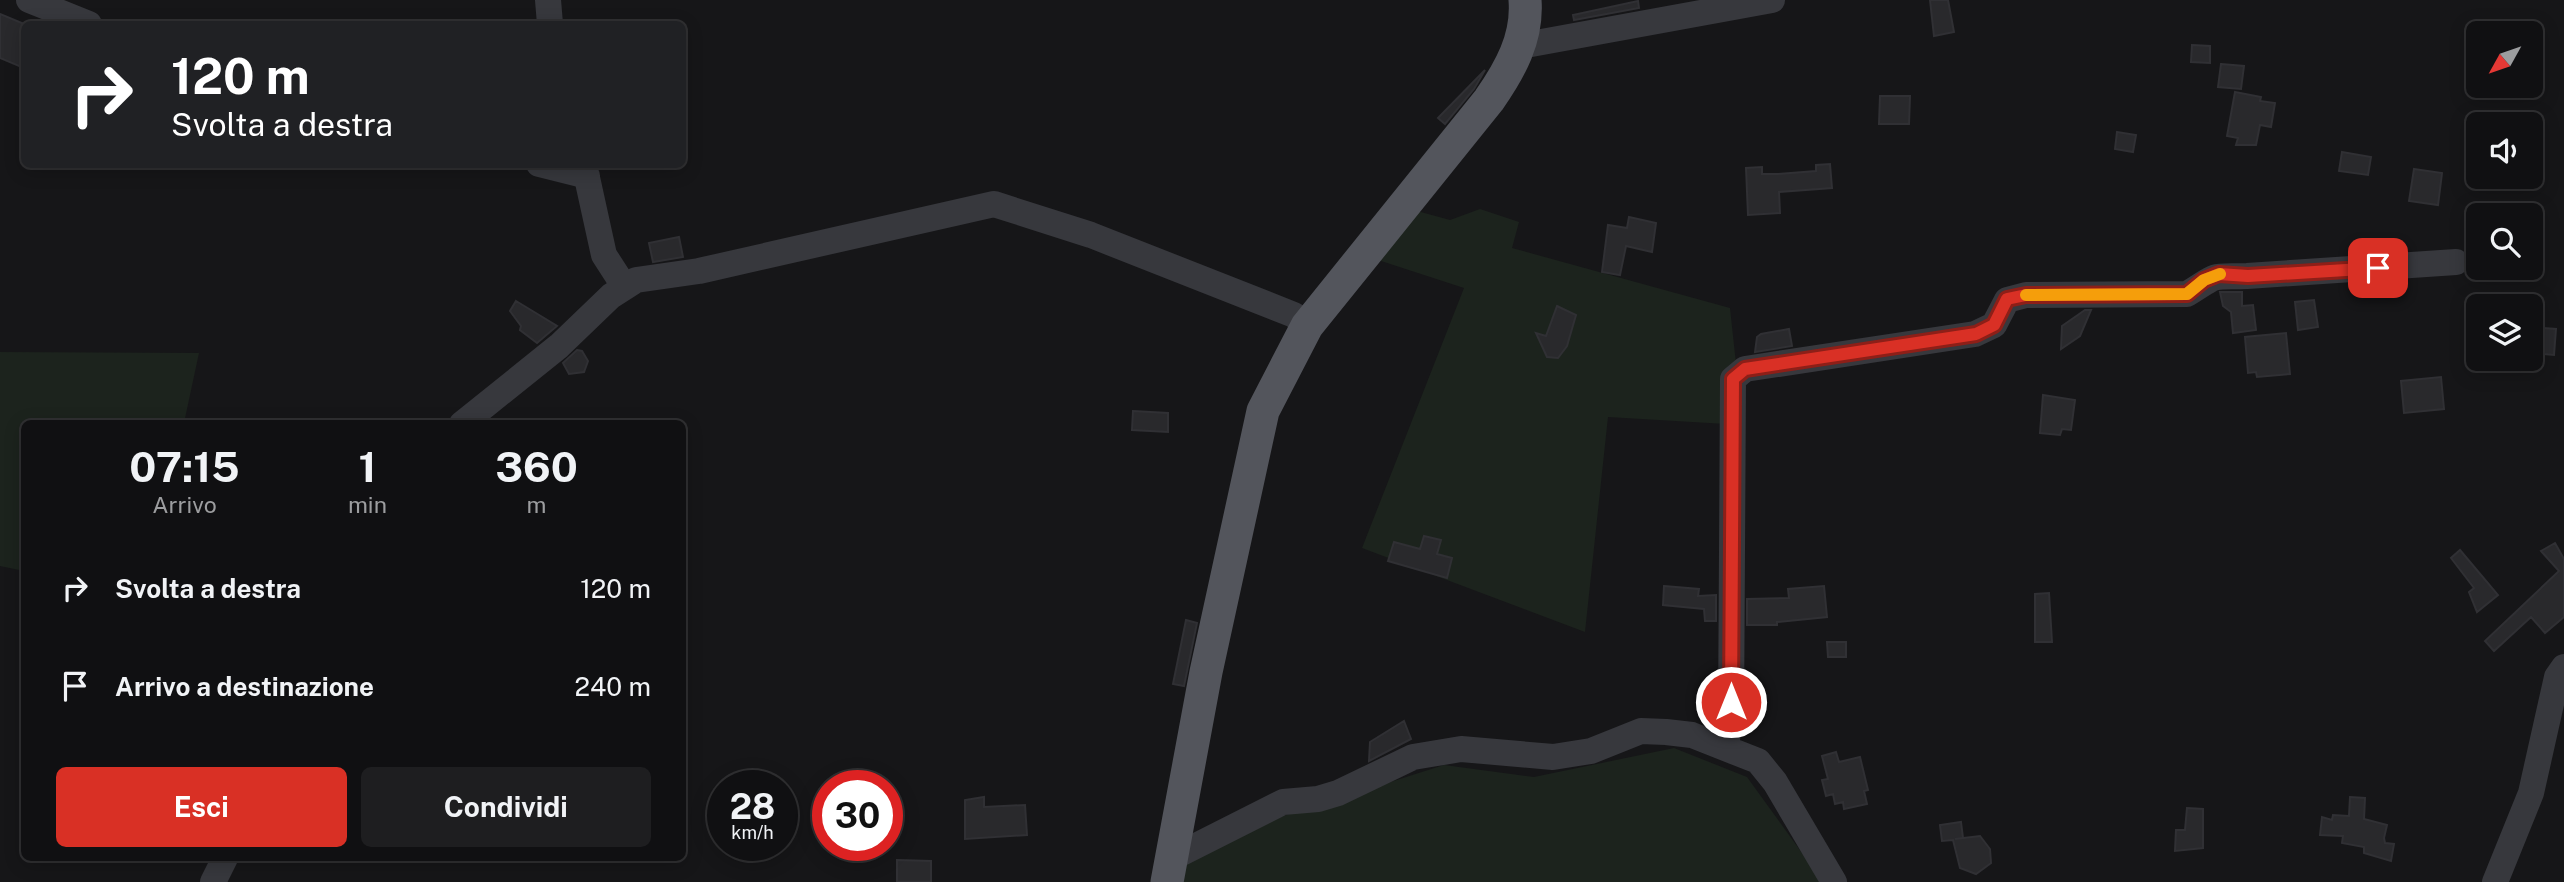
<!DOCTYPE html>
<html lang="it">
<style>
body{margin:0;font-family:"Public Sans",sans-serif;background:#1e1e20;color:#f1f3f6;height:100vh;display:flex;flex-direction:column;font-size:26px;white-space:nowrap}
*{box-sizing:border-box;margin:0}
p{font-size:23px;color:#9c9d9f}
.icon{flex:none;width:38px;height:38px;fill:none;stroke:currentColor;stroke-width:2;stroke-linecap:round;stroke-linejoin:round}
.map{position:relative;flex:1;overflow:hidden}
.drawer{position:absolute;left:21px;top:420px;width:665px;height:441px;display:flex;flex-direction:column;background:#101012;border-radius:10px;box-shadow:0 4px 18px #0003,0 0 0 2px #303032}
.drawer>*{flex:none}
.banner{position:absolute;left:21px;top:21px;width:665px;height:147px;border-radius:10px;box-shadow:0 4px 18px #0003,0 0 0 2px #303032;background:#202124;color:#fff;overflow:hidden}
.needle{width:46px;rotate:230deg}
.buttons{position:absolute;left:2466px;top:21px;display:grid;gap:14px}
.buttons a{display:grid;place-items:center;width:77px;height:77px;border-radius:10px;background:#101012;box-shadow:0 4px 18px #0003,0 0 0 2px #303032;font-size:35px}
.speed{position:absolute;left:707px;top:770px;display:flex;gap:14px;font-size:35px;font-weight:700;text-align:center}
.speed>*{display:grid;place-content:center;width:91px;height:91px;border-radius:50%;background:#101012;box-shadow:0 4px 18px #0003,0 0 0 2px #303032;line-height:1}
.speed small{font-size:18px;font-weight:400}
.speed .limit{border:10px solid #d22;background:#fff;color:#111}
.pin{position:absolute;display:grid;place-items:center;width:60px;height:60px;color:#fff;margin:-30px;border-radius:14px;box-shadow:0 4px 10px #0006}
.me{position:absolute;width:77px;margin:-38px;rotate:0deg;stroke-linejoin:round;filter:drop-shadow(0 0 5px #0008)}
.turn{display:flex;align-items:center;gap:24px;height:147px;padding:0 35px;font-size:32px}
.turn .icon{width:91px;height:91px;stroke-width:2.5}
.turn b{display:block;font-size:49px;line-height:60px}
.eta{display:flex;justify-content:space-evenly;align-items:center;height:119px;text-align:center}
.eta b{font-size:42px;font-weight:700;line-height:49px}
.cta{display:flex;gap:14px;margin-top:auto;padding:14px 35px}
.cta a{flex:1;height:80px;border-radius:10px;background:#d93025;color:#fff;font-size:28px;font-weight:700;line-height:80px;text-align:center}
.cta a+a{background:#1e1e20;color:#f1f3f6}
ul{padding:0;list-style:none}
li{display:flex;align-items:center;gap:21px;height:98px;padding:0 35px}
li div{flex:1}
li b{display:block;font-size:26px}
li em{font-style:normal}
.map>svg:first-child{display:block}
.green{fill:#1c231d}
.building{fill:#29292c;stroke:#303034;stroke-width:2}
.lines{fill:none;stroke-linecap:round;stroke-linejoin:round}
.minor{stroke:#37383d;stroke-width:26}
.major{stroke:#53555c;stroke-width:33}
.route-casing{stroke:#8d1f18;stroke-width:18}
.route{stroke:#d93025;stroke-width:12}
.slow{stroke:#f59e0b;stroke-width:12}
</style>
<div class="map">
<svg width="2564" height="882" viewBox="0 0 2564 882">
<rect width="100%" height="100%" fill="#161618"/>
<path class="green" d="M1480,209L1519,222L1512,248L1730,308L1737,373L1726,424L1608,417L1585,632L1362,548L1464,288L1378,260L1417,211L1450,220Z
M0,352L199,353L184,423L24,424V571L0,566Z
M1674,748L1747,777L1823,882H1180L1185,861L1246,828L1444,765L1534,777Z"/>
<path class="building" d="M1930,0H1948L1954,32L1934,36Z
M1638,1L1639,8L1574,20L1573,15Z
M0,14L24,24V68L0,58Z
M2192,45L2210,46V63L2191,62Z
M2221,64L2244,66L2241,89L2218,87Z
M1485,70L1474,89L1445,124L1438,118Z
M2235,92L2261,97L2260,101L2275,103L2271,127L2260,125L2256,145H2236L2238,138L2227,136Z
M1880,96H1910L1909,124H1879Z
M2117,132L2136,135L2133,152L2115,149Z
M2342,152L2371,157L2368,175L2339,171Z
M1830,164L1832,188L1779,192L1780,213L1748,215L1746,168L1762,167V174H1778L1816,171V165Z
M2414,169L2442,173L2438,205L2409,201Z
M1629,217L1656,223L1652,252L1626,246L1620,275L1602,272L1608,225L1627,228Z
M679,237L683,257L653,262L649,243Z
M2220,292H2242V306L2253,305L2256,330L2233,333L2231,312L2223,306Z
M2314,300L2318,327L2298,330L2295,302Z
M516,301L557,326L537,343L520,330L521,326L510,311Z
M1557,306L1576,315L1567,346L1558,358L1547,357L1536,333L1546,336Z
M2085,310H2091L2080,336L2061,349L2062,326Z
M2530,327L2556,329L2554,355L2530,353Z
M1789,329L1792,346L1755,352L1757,337L1761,334Z
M2286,333L2290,374L2257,377L2256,372L2248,373L2245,337Z
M577,350L582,351L588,361L584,372L569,374L563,363Z
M2441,377L2444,409L2404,413L2401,381Z
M2043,395L2075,400L2071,430L2062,429L2060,435L2040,433Z
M1133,411L1168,413V432L1132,430Z
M1424,536L1441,540L1437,554L1452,558L1447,578L1388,561L1394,542L1420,549Z
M2555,543L2564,559V617L2545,633L2531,617L2494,651L2485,641L2559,571L2541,551Z
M2460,550L2498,595L2477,612L2469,592L2474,588L2451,558Z
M1664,586L1699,589L1698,596L1716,595V621H1705L1704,609L1663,605Z
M1824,586L1827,617L1777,622V625H1747V599L1789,598L1788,589Z
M2049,593L2052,642H2035V594Z
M1186,620L1197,623L1184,686L1173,684Z
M1827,642H1846V657H1828Z
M1404,721L1411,739L1369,761L1370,742Z
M1836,752L1839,762L1860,757L1868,790L1864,791L1867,804L1844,809L1843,802L1835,804L1833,794L1826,796L1822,780L1828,779L1822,756Z
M984,797V807L1025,805L1027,835L965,839V800Z
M2350,797L2365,798L2364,819L2387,825L2384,838L2385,843L2394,844L2391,861L2364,853V847L2342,843L2343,836L2320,835L2322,817L2332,820L2333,815L2349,816Z
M2187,808L2203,809V848L2175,851L2176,830H2185Z
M1961,822L1963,838L1955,839L1980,836L1990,849L1991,863L1976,874L1960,868L1953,840L1942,841L1940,825Z
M897,860L931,861V882H897Z"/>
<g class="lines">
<path class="minor" d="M29,0L89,24
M548,0L550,24
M1520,46L1772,0
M539,164L587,176
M584,164L604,255L624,286
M462,424L559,346L611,296L636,280L699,271L994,204L1091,235L1294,315L1307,326
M1720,745L1727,738L1731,722L1733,379L1745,369L1975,334L1994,325L2007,300L2026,295L2187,294C2221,273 2207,277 2247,276L2456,262
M1172,858L1283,802L1318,799L1338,793L1413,757L1461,749L1553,757L1591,751L1641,731L1666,732L1692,735L1758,761L1775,782L1834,882
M213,882L225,858
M2495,882L2531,793L2557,677L2564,667"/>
<path class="major" d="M1167,882L1206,672L1263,411L1307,326L1489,100C1510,70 1528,38 1525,0"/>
</g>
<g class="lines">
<g class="route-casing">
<path id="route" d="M1731,702L1733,379L1745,369L1976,334L1994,325L2007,299L2026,295L2187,294L2204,280L2219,274L2248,276L2378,268"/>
</g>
<use href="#route" class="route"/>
<path class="slow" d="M2026,295L2187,294L2204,280L2220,274"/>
</g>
</svg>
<div class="buttons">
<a><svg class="needle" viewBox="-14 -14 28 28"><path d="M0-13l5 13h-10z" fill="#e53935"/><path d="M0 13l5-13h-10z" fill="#9c9d9f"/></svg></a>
<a><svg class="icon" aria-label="sound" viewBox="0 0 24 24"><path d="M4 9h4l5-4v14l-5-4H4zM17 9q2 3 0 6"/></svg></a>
<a><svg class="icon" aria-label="search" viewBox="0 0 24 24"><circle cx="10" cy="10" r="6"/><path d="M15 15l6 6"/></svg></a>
<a><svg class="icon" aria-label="layers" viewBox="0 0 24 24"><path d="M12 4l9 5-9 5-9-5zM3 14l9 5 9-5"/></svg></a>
</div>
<div class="speed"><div>28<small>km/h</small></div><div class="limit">30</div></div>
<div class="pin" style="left:2378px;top:268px;background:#d93025"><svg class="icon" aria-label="arrive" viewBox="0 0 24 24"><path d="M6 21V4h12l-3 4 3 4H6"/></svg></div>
<svg class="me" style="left:1731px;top:702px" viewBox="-20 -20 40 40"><circle r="17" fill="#d93025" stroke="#fff" stroke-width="3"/><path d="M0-11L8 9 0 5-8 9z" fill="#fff"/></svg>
<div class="banner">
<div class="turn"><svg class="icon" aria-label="right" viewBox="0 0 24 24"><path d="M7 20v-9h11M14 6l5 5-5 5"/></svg><div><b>120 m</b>Svolta a destra</div></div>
</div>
<section class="drawer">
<div class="eta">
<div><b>07:15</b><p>Arrivo</p></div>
<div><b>1</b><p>min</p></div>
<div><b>360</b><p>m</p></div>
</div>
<ul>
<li><svg class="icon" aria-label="right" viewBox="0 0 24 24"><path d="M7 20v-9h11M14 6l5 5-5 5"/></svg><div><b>Svolta a destra</b></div><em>120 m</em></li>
<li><svg class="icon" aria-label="arrive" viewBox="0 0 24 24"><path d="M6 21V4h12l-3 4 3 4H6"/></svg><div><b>Arrivo a destinazione</b></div><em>240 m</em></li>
</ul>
<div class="cta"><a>Esci</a><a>Condividi</a></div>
</section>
</div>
